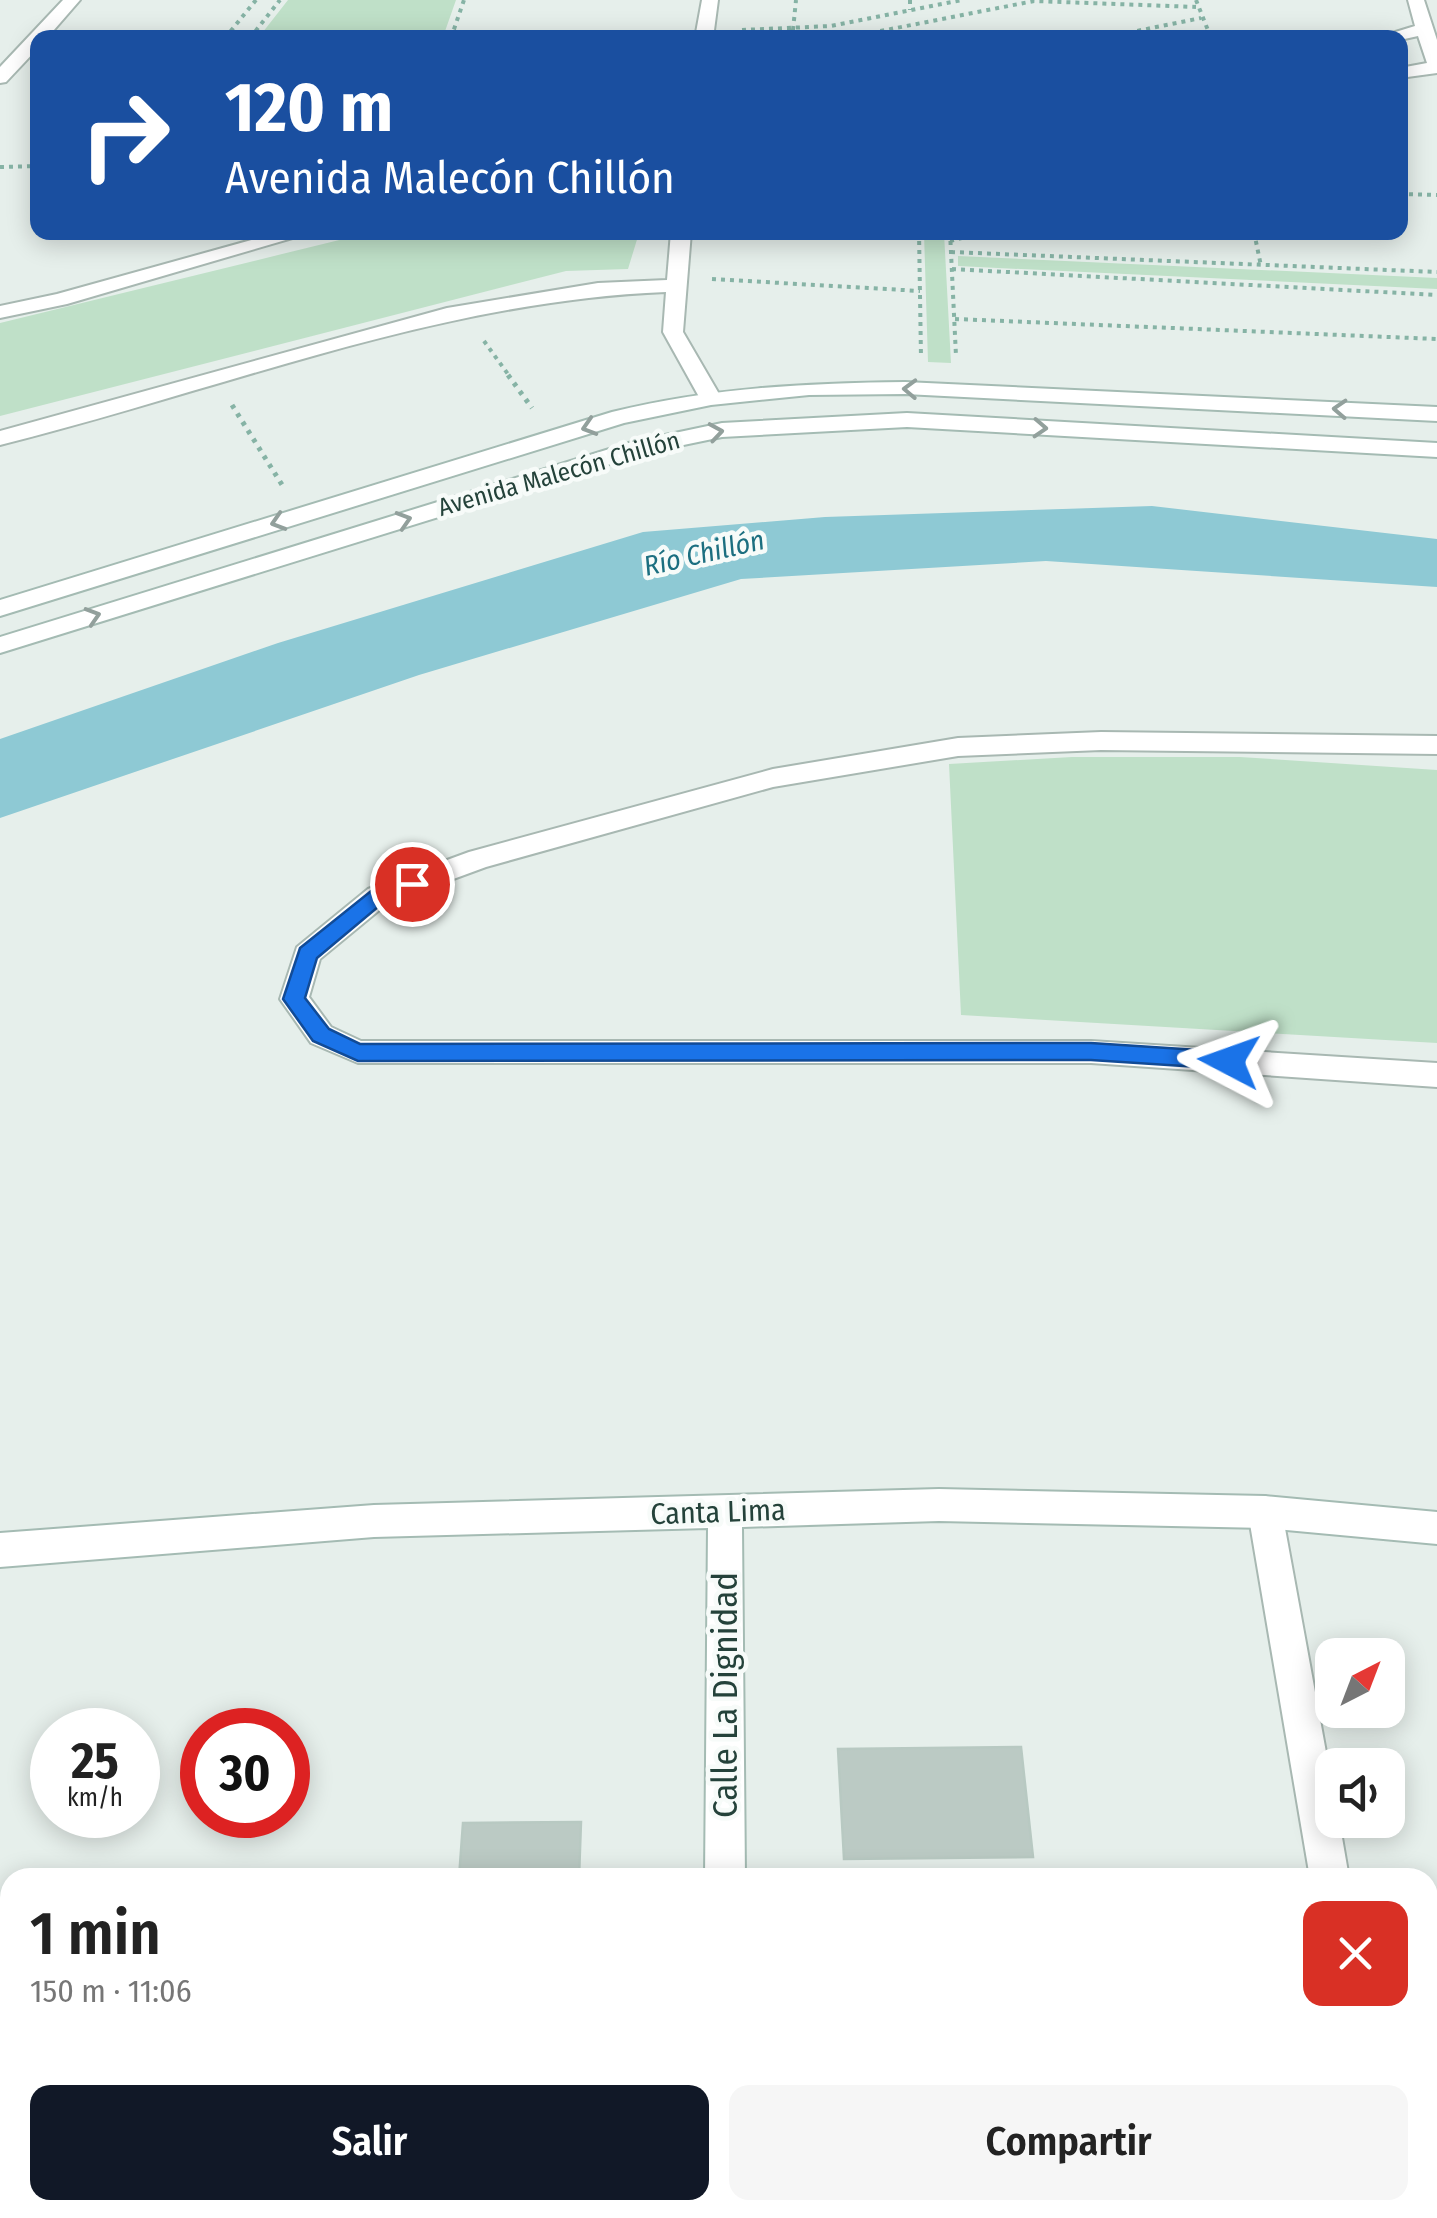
<!DOCTYPE html>
<html lang="es">
<meta charset="utf-8">
<style>
body{margin:0;font-family:"Fira Sans Condensed",sans-serif;background:#f6f6f6;color:#222;height:100vh;display:flex;flex-direction:column;font-size:38px;white-space:nowrap}
*{box-sizing:border-box;margin:0}
p{font-size:32px;color:#767676}
.icon{flex:none;width:55px;height:55px;fill:none;stroke:currentColor;stroke-width:2;stroke-linecap:round;stroke-linejoin:round}
.map{position:relative;flex:1;overflow:hidden}
.sheet{position:absolute;left:0px;top:1868px;width:1438px;height:352px;display:flex;flex-direction:column;background:#fff;border-radius:30px 30px 0 0;box-shadow:0 5px 25px #0003}
.sheet>*{flex:none}
.top-card{position:absolute;left:30px;top:30px;width:1378px;height:210px;border-radius:20px;box-shadow:0 5px 25px #0003;background:#1a4fa0;color:#fff;overflow:hidden}
.needle{width:65px;rotate:42deg}
.controls{position:absolute;left:1315px;top:1638px;display:grid;gap:20px}
.controls a{display:grid;place-items:center;width:90px;height:90px;border-radius:20px;background:#fff;box-shadow:0 5px 25px #0003;font-size:50px}
.speed{position:absolute;left:30px;top:1708px;display:flex;gap:20px;font-size:50px;font-weight:700;text-align:center}
.speed>*{display:grid;place-content:center;width:130px;height:130px;border-radius:50%;background:#fff;box-shadow:0 5px 25px #0003;line-height:1}
.speed small{font-size:25px;font-weight:400}
.speed .limit{border:15px solid #d22;background:#fff;color:#111}
.pin{position:absolute;display:grid;place-items:center;width:85px;height:85px;color:#fff;margin:-42px;border:5px solid #fff;border-radius:50%;box-shadow:0 2px 10px #0007}
.me{position:absolute;width:110px;margin:-55px;rotate:274deg;stroke-linejoin:round;filter:drop-shadow(0 0 8px #0008)}
.turn{display:flex;align-items:center;gap:35px;height:210px;padding:0 30px;font-size:45px}
.turn .icon{width:130px;height:130px;stroke-width:2.5}
.turn b{display:block;font-size:70px;line-height:85px}
.round{display:grid;place-items:center;flex:none;width:105px;height:105px;border-radius:20px;background:#f6f6f6}
.headline{display:flex;align-items:center;justify-content:space-between;height:170px;padding:0 30px}
h1{font-size:60px;font-weight:600;line-height:75px}
.button{display:flex;gap:20px;margin-top:auto;padding:20px 30px}
.button a{flex:1;height:115px;border-radius:20px;background:#111827;color:#fff;font-size:40px;font-weight:600;line-height:115px;text-align:center}
.button a+a{background:#f6f6f6;color:#222}
.map>svg:first-child{display:block}
.green{fill:#bfe0c8}
.water{fill:#8ec9d4}
.building{fill:#bbcac4;stroke:#b8c9c2;stroke-width:2.5}
.lines{fill:none;stroke-linecap:round;stroke-linejoin:round}
.street-casing{stroke:#a8b8b2;stroke-width:4}
.secondary-casing{stroke:#a4bbb3;stroke-width:4}
.path-far1{stroke:#86b3a5;stroke-width:4;stroke-dasharray:4 5;stroke-linecap:butt}
.path{stroke:#86b3a5;stroke-width:5;stroke-dasharray:4 6;stroke-linecap:butt}
.street{fill:#fff;fill-rule:evenodd}
.secondary{fill:#fff;fill-rule:evenodd}
.oneway{stroke:#92a09c}
.route{fill:#1a73e8;stroke:#114b97;stroke-width:2.5}
.labels{text-anchor:middle;dominant-baseline:central;stroke-width:9;stroke-linejoin:round;paint-order:stroke}
.far-street-label{font-size:25px;fill:#24423a;stroke:#f7fbf9}
.far-water-label{font-size:28px;font-style:italic;fill:#1c6f80;stroke:#f7fbf9}
.street-label{font-size:30px;fill:#24423a;stroke:#f7fbf9}
.near-street-label{font-size:35px;fill:#24423a;stroke:#f7fbf9}
</style>
<div class="map">
<svg width="1437" height="2218" viewBox="0 0 1437 2218">
<rect width="100%" height="100%" fill="#e6efeb"/>
<path class="green" d="M288,0H456L443,37H259Z
M368,233H639L628,269L566,271L0,416V323Z
M924,233H944L951,363L928,362Z
M958,256L1437,278V289L958,266Z
M1072,757H1240L1437,770V1043L961,1015L949,764Z"/>
<path class="water" d="M1152,506L1437,539V587L1046,561L741,579L419,675L0,818V739L278,643L643,532L825,517Z"/>
<path class="building" d="M1021,1747L1033,1857L844,1859L838,1749Z
M581,1822L579,1878H459L463,1823Z"/>
<g class="lines">
<g class="street-casing">
<path id="street" d="M63,0H80L47,38H38V48L6,82L0,83V67Z
M702,0H718L713,38H695Z
M1408,0H1424L1437,40V73L1400,78V68L1427,63L1418,36L1400,40L1376,38L1415,26Z
M280,232H313L67,304L0,318V306L57,294Z
M671,232H691L683,332L722,399L719,404H703L663,332L666,292C437,301 221,390 0,445V431L447,308L598,283L667,280Z
M1101,732L1437,736V754L1101,750L958,756L773,787L486,867L388,903L320,959L309,997L331,1027L361,1041H1091L1437,1063V1087L1091,1063H358L311,1043L280,999L297,947L368,889L469,852L773,769L958,738Z
M1265,1496L1277,1501L1282,1512L1332,1785V1820H1339L1349,1878H1310L1248,1512L1253,1501Z
M1428,2113L1437,2114V2156L1428,2155Z
M10,2135V2177L0,2178V2136Z
M10,2193V2210H42L40,2218H0V2206Z
M1365,2210H1409L1410,2218H1366Z"/>
</g>
<g class="secondary-casing">
<path id="secondary" d="M905,382L1437,407V421L905,394L809,395L711,405L624,423L0,616V600L612,412C709,388 806,383 905,382Z
M907,413L1437,443V457L907,427L722,437L645,453L0,653V637L632,442L722,423Z
M939,1489L1265,1496L1437,1512V1544L1265,1528L939,1521L742,1527L745,1878H705L708,1528L374,1537L0,1567V1533L374,1505Z
M703,2210H747V2218H703Z"/>
</g>
<path class="path-far1" d="M910,0V10
M1196,0L1211,38
M742,30L831,26L962,0
M793,30L796,0
M225,38L256,0
M250,38L280,0
M451,38L464,0
M845,38L1034,1L1196,7
M1102,38L1201,18
M0,167L38,166
M1400,194L1437,195
M919,232L921,358
M950,232L956,356
M1254,232L1261,266
M950,241L985,232
M951,252L1437,272
M952,269L1437,295
M712,279L920,291
M955,319L1437,339
M484,341L510,377"/>
<path class="path" d="M508,375L532,408
M232,405L284,488"/>
<use href="#street" class="street"/>
<use href="#secondary" class="secondary"/>
</g>
<defs><path id="oneway-chevron" d="M-2-3.5L2.5 0L-2 3.5" fill="none" stroke-width="1.6" stroke-linecap="round" stroke-linejoin="round" transform="scale(2.5)"/></defs>
<g class="oneway">
<use href="#oneway-chevron" transform="translate(910 389) rotate(-178)"/>
<use href="#oneway-chevron" transform="translate(1340 409) rotate(-177)"/>
<use href="#oneway-chevron" transform="translate(589 427) rotate(163)"/>
<use href="#oneway-chevron" transform="translate(1040 428) rotate(3)"/>
<use href="#oneway-chevron" transform="translate(716 432) rotate(-9)"/>
<use href="#oneway-chevron" transform="translate(404 520) rotate(-17)"/>
<use href="#oneway-chevron" transform="translate(278 522) rotate(163)"/>
<use href="#oneway-chevron" transform="translate(93 616) rotate(-17)"/>
</g>
<path class="route" d="M412,876L419,879L422,884L419,889L385,901L317,958L305,998L329,1029L360,1044L1091,1043L1229,1052L1240,1061L1229,1069L1091,1060L358,1061L313,1041L283,999L300,948L371,891Z"/>
<g class="labels">
<g class="far-street-label">
<text transform="translate(559 474) rotate(-16)">Avenida Malecón Chillón</text>
</g>
<g class="far-water-label">
<text transform="translate(704 553) rotate(-13)">Río Chillón</text>
</g>
<g class="street-label">
<text transform="translate(718 1512) rotate(-2)">Canta Lima</text>
</g>
<g class="near-street-label">
<text transform="translate(725 1695) rotate(-90)">Calle La Dignidad</text>
</g>
</g>
</svg>
<div class="controls">
<a><svg class="needle" viewBox="-14 -14 28 28"><path d="M0-13l5 13h-10z" fill="#e53935"/><path d="M0 13l5-13h-10z" fill="#767676"/></svg></a>
<a><svg class="icon" aria-label="sound" viewBox="0 0 24 24"><path d="M4 9h4l5-4v14l-5-4H4zM17 9q2 3 0 6"/></svg></a>
</div>
<div class="speed"><div>25<small>km/h</small></div><div class="limit">30</div></div>
<div class="pin" style="left:412px;top:884px;background:#d93025"><svg class="icon" aria-label="arrive" viewBox="0 0 24 24"><path d="M6 21V4h12l-3 4 3 4H6"/></svg></div>
<svg class="me" style="left:1229px;top:1061px" viewBox="-20 -20 40 40"><path d="M0-17L14 15 0 8-14 15z" fill="#1a73e8" stroke="#fff" stroke-width="4"/></svg>
<div class="top-card">
<div class="turn"><svg class="icon" aria-label="right" viewBox="0 0 24 24"><path d="M7 20v-9h11M14 6l5 5-5 5"/></svg><div><b>120 m</b>Avenida Malecón Chillón</div></div>
</div>
<section class="sheet">
<div class="headline"><div><h1>1 min</h1><p>150 m · 11:06</p></div><a class="round" style="background:#d93025;color:#fff"><svg class="icon" aria-label="close" viewBox="0 0 24 24"><path d="M6 6l12 12M18 6L6 18"/></svg></a></div>
<div class="button"><a>Salir</a><a>Compartir</a></div>
</section>
</div>
